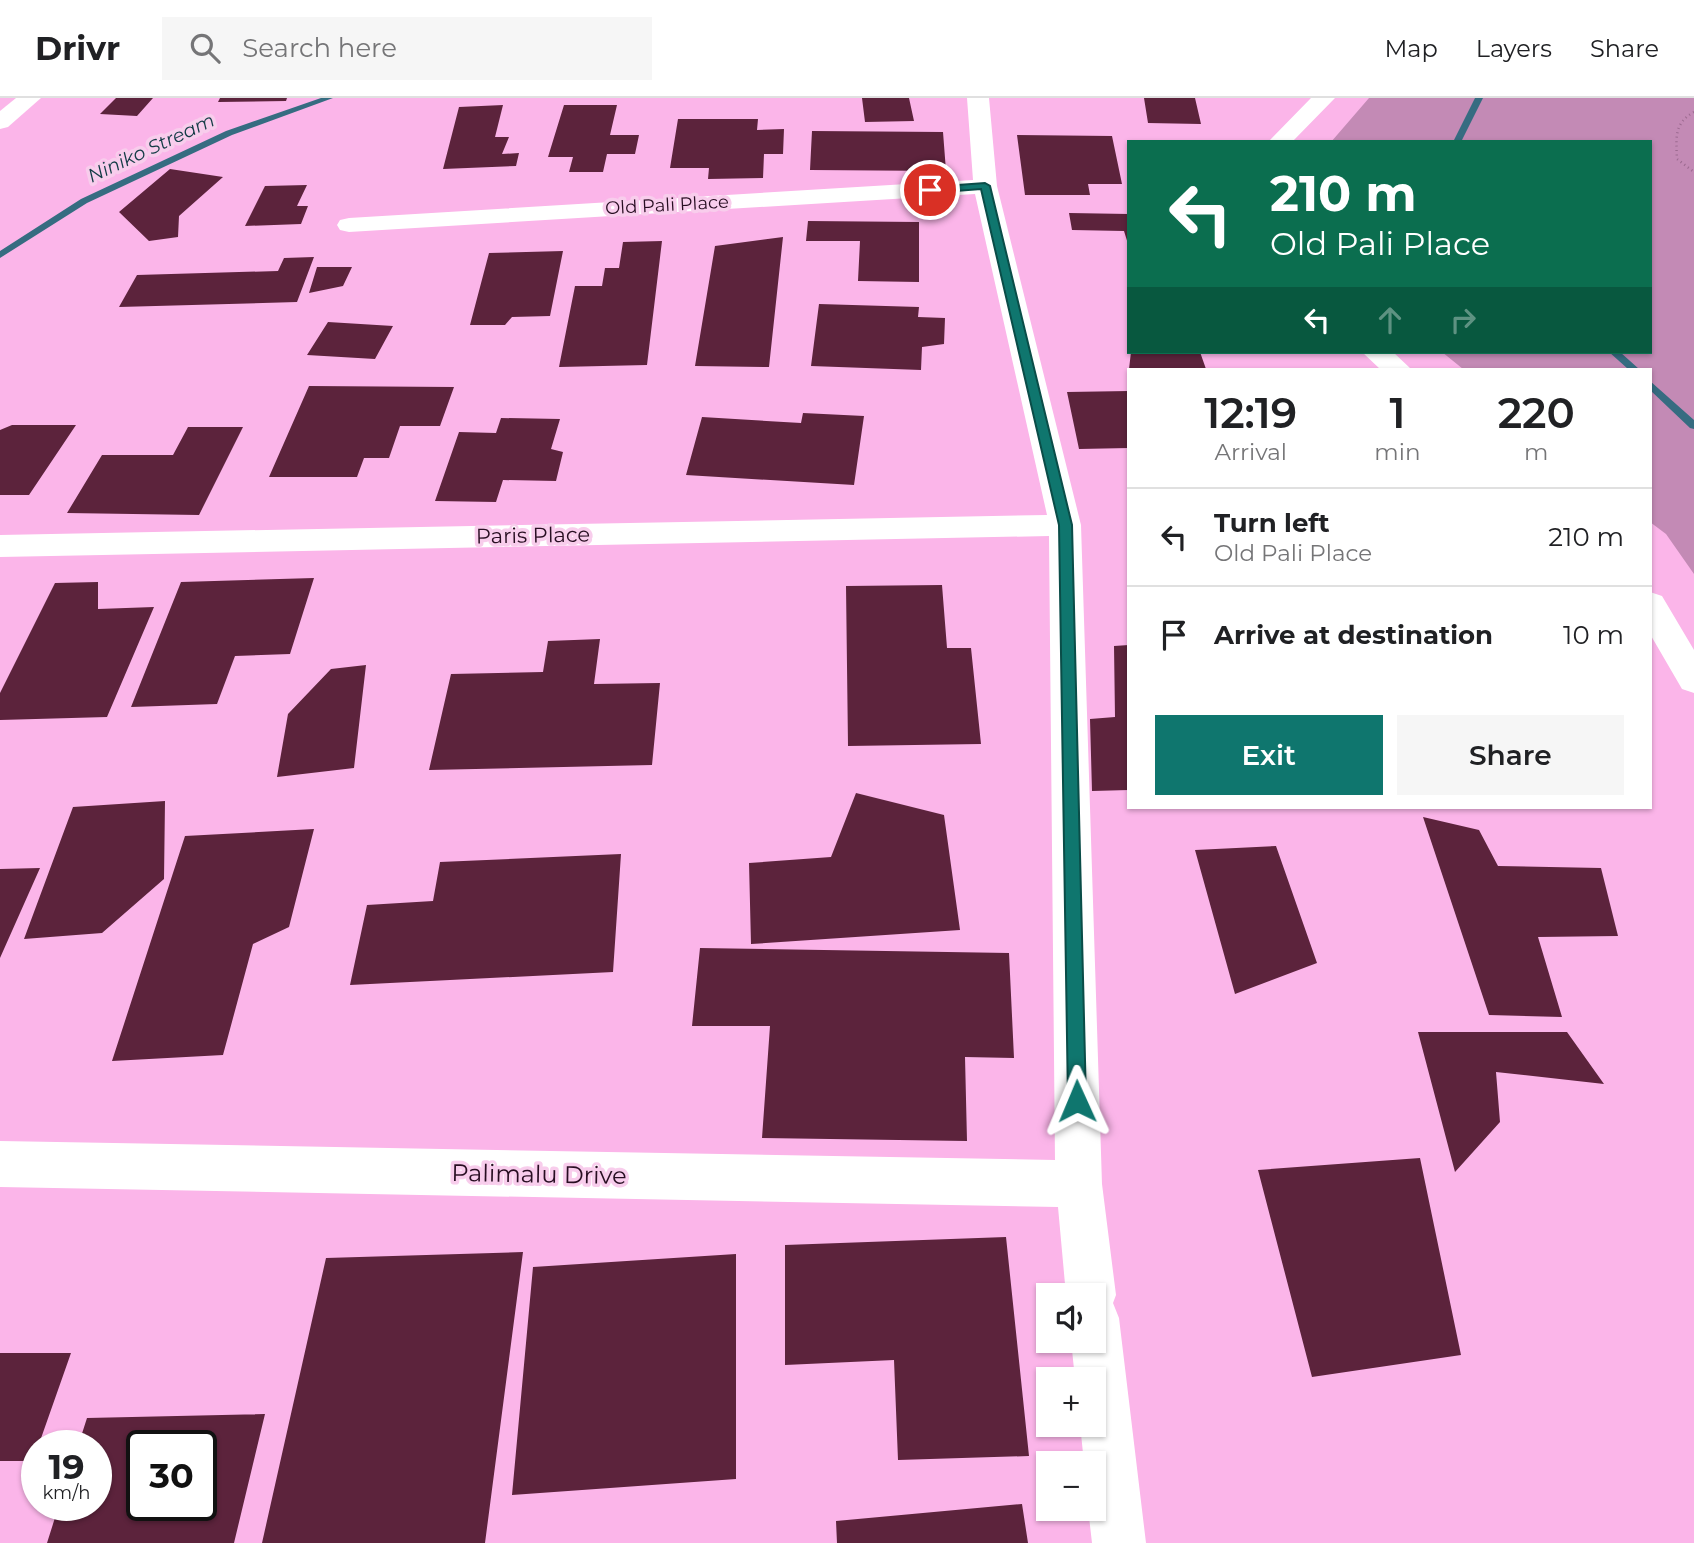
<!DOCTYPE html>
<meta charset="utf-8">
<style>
body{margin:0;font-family:Montserrat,sans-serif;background:#f6f6f6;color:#202124;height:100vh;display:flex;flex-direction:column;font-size:26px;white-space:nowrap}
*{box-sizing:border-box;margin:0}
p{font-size:23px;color:#757577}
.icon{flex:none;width:38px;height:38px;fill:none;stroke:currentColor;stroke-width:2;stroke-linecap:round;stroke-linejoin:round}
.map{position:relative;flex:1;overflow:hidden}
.drawer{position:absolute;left:1127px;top:270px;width:525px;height:441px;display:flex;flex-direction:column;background:#fff;border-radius:0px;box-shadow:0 2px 5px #0004}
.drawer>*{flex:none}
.guide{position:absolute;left:1127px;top:42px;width:525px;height:214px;border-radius:0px;box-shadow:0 2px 5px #0004;background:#0b6e4f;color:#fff;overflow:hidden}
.controls{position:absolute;left:1036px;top:1185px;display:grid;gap:14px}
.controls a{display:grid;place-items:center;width:70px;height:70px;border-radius:0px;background:#fff;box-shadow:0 2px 5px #0004;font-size:35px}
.speed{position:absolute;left:21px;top:1332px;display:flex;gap:14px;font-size:35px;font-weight:700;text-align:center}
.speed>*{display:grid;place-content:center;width:91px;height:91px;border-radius:50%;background:#fff;box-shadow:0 2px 5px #0004;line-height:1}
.speed small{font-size:18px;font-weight:400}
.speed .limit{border:4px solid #111;border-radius:10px;background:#fff;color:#111}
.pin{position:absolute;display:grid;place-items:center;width:60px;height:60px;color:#fff;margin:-30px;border:4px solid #fff;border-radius:50%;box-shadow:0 2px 7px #0007}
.me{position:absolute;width:77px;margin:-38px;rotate:359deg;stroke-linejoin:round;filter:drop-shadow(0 0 5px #0008)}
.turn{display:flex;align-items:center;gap:24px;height:147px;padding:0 28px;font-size:32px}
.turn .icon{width:91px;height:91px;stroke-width:2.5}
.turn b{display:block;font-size:49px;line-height:60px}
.lanes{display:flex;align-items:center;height:66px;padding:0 28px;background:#0003;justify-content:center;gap:35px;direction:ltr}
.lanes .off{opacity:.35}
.eta{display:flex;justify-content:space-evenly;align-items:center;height:119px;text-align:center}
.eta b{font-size:42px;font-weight:600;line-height:49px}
.primary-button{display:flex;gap:14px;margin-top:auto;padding:14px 28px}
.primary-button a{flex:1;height:80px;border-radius:0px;background:#0f766e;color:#fff;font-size:28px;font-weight:600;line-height:80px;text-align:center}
.primary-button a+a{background:#f6f6f6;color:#202124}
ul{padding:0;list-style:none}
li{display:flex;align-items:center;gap:21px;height:98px;padding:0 28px;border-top:2px solid #e0e0e0}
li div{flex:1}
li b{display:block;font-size:26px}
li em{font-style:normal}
header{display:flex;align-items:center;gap:42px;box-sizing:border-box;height:98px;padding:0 35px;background:#fff;border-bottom:2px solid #e0e0e0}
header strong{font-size:33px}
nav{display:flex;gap:38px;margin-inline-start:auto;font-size:24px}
.search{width:490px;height:63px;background:#f6f6f6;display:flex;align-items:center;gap:18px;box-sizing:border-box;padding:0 24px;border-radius:0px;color:#757577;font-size:26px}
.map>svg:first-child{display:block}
.forest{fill:#c38ab5}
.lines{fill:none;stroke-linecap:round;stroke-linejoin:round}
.stream{fill:#366c81;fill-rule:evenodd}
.building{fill:#5c233c;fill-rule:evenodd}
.path{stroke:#9c6a90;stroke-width:2.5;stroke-dasharray:1 3.5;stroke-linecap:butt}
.minor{fill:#fff;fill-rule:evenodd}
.tertiary{fill:#fff;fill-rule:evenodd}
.trunk{fill:#fff;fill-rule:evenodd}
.route{fill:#0f766e;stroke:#0a4d48;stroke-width:2}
.labels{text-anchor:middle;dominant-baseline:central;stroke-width:7;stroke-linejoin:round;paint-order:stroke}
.far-street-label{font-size:18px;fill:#280e22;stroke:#f8cdec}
.far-water-label{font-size:19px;font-style:italic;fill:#123b45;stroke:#f8cdec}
.street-label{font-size:21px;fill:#280e22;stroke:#f8cdec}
.near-street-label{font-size:24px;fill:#280e22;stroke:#f8cdec}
</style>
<header>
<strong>Drivr</strong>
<div class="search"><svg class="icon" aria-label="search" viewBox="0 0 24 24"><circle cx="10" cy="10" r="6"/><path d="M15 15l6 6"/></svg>Search here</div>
<nav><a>Map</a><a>Layers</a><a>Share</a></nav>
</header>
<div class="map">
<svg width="1694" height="1445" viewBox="0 0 1694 1445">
<rect width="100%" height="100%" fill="#fbb5e9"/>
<path class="forest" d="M1369,0H1694V476L1666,436L1650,424V271H1463L1442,254H1650V44H1331Z"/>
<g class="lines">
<path class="stream" d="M321,0H333L232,37L87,105L0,160V153L81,101L226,33Z
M1475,0H1483L1461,44H1453Z
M1609,254H1620L1639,271H1628Z
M1650,283L1694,322V331L1690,330L1650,292Z"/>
</g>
<path class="building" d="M116,0H153L137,18L100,16Z
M220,0H287L286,3L218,4Z
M862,0H909L914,23L865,24Z
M1144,0H1195L1201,26L1148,25Z
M503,7L495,39H509L502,56L519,55L516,68L443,71L459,9Z
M564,7H617L610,37H639L635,56H607L603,74H569L573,59H548Z
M678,21H758L757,32L784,31L783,56H764L763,80L708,81L709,70H670Z
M812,33L943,34L946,73L810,72Z
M1017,37L1112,38L1122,86H1088L1090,97H1025Z
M170,71L223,79L179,118L178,139L149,143L119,114Z
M307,87L297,108H308L301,126L245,128L265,88Z
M1069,115L1129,116V149L1124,133L1072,132Z
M808,123L919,124V184L858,183L860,143H806Z
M783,139L769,269L695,268L715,148Z
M662,143L647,267L559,269L575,188H602L605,170H619L623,144Z
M563,153L550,218L512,219L505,227H470L489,155Z
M314,159L297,204L119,209L137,177L278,173L284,160Z
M317,169H352L343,188L309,195Z
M819,206L919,209L918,219L945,220L944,246L922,249L921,272L811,268Z
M328,224L393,228L375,261L307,257Z
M1131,254H1200L1206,271H1129Z
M309,288L454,289L440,328H400L389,360H364L357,379H269Z
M1129,293V350L1079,351L1067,294Z
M803,315L864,318L854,387L686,377L702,319L801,325Z
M501,320L560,321L551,351L563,354L556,383L503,382L496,404L435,403L459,334L496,335Z
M12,327H76L29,397H0V332Z
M188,329H243L199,417L67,415L102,357H173Z
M314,480L290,556L235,558L217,606L131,609L181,484Z
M98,484V511L154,509L107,619L0,622V595L55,485Z
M942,487L947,550H971L981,646L848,648L846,488Z
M600,541L594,586L660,585L652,667L429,672L451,576L543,574L548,543Z
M1129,547V692L1092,693L1090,621L1115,619L1114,548Z
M366,567L354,670L277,679L288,616L331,571Z
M856,695L944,717L960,832L751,846L749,765L831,759Z
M165,703L164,781L102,835L24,841L73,709Z
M1423,719L1479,732L1498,768L1601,770L1618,838L1538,839L1562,919L1489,917Z
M314,731L289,829L253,846L223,957L112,963L185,738Z
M1276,748L1317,865L1235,896L1195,752Z
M621,756L613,874L350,887L367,807L433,803L440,764Z
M40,770L0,860V771Z
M700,850L1009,855L1014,960L965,959L967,1043L762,1040L770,928H692Z
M1418,934H1567L1604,986L1496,974L1500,1024L1455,1074Z
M1420,1060L1461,1257L1312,1279L1258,1072Z
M1006,1139L1029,1358L898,1362L894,1262L785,1267V1147Z
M523,1154L485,1445H262L326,1160Z
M736,1156V1381L512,1397L533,1169Z
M0,1255H71L33,1363H0Z
M265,1316L234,1445H47L59,1407H96V1348H78L87,1320ZM142,1348H201V1407H142Z
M1022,1406L1028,1445H837L836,1423Z"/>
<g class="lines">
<path class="path" d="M1694,14C1674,25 1676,40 1677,61L1694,74"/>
<path class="minor" d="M967,0H989L997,88L1081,427L1102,1086L1116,1197L1113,1205L1119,1220L1146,1445H1092L1088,1410H1094V1365H1084L1080,1326H1094V1281H1075L1071,1242H1094V1197H1066L1058,1109L0,1089V1043L1055,1062L1049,438L0,459V437L1047,417L975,96L349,134L340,132L337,127L340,122L349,120L973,82Z"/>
<path class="tertiary" d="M1311,0H1335L1292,44H1268Z
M1362,254H1393L1411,271H1380Z
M1650,494L1662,498L1694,552V595L1682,591L1650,536Z"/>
<path class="trunk" d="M16,0H41L8,29L0,31V13Z"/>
</g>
<path class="route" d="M985,85L990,88L1072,427L1086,1003L1084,1010L1077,1012L1070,1010L1068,1003L1059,427L981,91L930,95L925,92L930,89Z"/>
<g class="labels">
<g class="far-street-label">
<text transform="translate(667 107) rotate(-3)">Old Pali Place</text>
</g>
<g class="far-water-label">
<text transform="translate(151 50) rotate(-25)">Niniko Stream</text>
</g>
<g class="street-label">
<text transform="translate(533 437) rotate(-1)">Paris Place</text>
</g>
<g class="near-street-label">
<text transform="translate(539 1076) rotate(1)">Palimalu Drive</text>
</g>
</g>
</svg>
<div class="controls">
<a><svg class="icon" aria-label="sound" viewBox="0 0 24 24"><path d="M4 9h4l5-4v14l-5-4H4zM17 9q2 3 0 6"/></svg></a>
<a>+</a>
<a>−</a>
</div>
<div class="speed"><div>19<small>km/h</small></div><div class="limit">30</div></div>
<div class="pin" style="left:930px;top:92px;background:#d93025"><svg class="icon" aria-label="arrive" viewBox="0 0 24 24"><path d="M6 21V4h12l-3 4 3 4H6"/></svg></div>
<svg class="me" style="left:1077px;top:1003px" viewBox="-20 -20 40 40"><path d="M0-17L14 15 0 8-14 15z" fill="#0f766e" stroke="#fff" stroke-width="4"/></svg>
<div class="guide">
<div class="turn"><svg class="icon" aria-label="left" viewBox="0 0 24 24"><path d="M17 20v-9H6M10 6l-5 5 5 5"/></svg><div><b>210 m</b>Old Pali Place</div></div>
<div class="lanes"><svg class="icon" aria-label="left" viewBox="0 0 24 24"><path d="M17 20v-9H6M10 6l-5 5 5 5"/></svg><svg class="icon off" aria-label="ahead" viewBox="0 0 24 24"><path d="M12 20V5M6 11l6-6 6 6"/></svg><svg class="icon off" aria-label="right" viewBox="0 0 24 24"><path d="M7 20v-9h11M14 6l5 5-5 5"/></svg></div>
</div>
<section class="drawer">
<div class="eta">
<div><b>12:19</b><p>Arrival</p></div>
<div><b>1</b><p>min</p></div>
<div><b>220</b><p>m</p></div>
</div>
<ul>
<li><svg class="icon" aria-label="left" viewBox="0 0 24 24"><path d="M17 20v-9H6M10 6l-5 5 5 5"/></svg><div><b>Turn left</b><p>Old Pali Place</p></div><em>210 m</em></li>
<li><svg class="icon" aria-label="arrive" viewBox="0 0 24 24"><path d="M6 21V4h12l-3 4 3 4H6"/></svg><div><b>Arrive at destination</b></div><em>10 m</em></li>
</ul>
<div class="primary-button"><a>Exit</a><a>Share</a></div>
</section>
</div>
